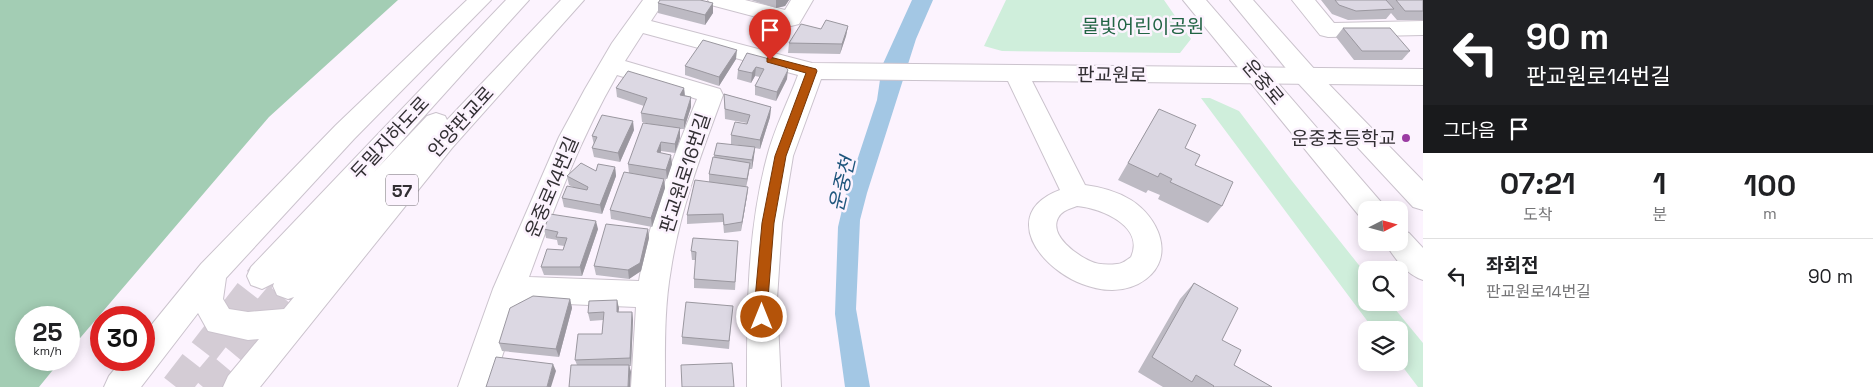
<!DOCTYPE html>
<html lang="ko">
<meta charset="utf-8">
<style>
body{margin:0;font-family:"Space Grotesk","Noto Sans KR",sans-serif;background:#f2f2f2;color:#202124;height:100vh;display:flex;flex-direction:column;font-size:19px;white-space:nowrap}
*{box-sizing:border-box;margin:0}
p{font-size:16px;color:#757577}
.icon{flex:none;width:28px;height:28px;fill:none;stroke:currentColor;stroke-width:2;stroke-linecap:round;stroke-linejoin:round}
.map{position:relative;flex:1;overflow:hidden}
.side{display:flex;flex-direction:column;background:#fff;width:450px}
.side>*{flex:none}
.hud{background:#202124;color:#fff;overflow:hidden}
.needle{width:32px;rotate:84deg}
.fabs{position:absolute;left:1358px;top:201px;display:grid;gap:10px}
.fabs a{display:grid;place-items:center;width:50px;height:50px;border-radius:10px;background:#fff;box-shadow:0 2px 12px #0003;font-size:25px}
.speed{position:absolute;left:15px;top:306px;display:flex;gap:10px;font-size:25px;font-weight:700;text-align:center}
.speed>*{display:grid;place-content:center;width:65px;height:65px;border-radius:50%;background:#fff;box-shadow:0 2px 12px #0003;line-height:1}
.speed small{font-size:12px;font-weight:400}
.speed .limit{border:8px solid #d22;background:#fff;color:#111}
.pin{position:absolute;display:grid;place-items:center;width:42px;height:42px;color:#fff;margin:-51px -21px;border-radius:50% 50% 50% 0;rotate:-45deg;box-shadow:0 0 5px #0007}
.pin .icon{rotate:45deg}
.me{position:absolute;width:55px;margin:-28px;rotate:0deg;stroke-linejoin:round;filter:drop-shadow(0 0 4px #0008)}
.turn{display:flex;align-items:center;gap:18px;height:105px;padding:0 20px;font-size:22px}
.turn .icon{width:65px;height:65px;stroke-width:2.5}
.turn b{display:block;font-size:35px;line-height:42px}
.then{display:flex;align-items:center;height:48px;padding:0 20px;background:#0003;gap:10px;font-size:19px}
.eta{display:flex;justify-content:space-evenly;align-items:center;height:85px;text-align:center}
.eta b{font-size:30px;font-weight:800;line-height:35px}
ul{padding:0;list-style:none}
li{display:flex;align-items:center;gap:15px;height:75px;padding:0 20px;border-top:1px solid #e0e0e0}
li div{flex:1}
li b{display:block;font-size:19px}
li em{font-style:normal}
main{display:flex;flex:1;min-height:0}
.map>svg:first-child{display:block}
.green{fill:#cfeedb}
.forest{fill:#a3cdb4}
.water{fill:#a3c7e4}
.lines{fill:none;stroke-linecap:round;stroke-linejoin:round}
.major-tunnel{stroke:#d4ccd5;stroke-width:30;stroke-dasharray:30 15;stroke-linecap:butt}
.minor-casing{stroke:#cbc3cd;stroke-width:2}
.major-casing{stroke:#cbc3cd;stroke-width:2}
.minor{fill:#fff;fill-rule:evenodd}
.major{fill:#fff;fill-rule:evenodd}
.wall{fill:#bdbac3}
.shaded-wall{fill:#9a979f}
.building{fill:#dcd8e3;stroke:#9a979f}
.route{fill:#b45309;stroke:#753606}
.poi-dot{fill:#9b3ba3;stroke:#fcf3fe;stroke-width:2}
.labels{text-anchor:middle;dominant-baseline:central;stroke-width:5;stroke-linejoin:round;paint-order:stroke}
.shield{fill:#fcf3fe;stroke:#6f6a70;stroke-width:1}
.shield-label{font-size:18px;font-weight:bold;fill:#322f33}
.park-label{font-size:19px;fill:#216444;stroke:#fcf3fe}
.street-label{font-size:19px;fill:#322f33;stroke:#fcf3fe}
.poi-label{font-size:19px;fill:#322f33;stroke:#fcf3fe;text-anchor:end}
.water-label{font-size:20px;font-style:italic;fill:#1f567d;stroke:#fcf3fe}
</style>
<main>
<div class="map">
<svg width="1423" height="387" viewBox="0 0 1423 387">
<rect width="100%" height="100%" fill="#fcf3fe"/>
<path class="green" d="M1006,0H1164L1191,39L1180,53L1002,51L984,46Z
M1201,98H1210L1239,111L1292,181L1366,274V302L1390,303L1423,343V387H1418L1399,362V330H1374Z"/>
<path class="forest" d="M0,0H398L269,117L69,351V318H26V360H61L39,387H0Z"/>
<path class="water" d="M912,0H933L916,39L867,193L860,220L856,309L870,387H845L835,314L838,227L845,197L877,100L882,66Z"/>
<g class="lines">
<path class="major-tunnel" d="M176,387L262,276
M203,387L288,286"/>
<g class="minor-casing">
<path id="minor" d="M643,0H665L651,21L812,63L1423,69V85L1032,81L1085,185C1101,187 1118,192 1131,200C1158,217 1176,256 1146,279C1088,323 974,222 1060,190L1008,81L821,79L793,156L782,223L777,299L781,387H747C747,310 747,232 767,157C774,129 788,102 798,75L643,33L625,61L720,89L723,95C702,152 680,209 671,269C664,308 665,348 665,387H631L636,307L520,302L492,387H458L493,289L559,137L585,89L612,43ZM617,75L697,99C673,158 649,218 639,281L529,277C554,208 580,139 617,75ZM1077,206C1101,208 1145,226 1131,257C1127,260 1122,264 1117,264C1109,265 1098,265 1090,261C1077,255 1049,236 1058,218C1062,210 1070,209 1077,206Z
M708,0H745L785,10L791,0H813L799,24L791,26L711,5Z
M1292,0H1315L1334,23L1423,21V35L1328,37L1320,35Z"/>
</g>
<g class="major-casing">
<path id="major" d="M467,0H491L354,139L226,278L223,299L229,309L248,312L284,309L294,297L288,299L277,295L273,286L274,283L262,289L251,285L247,276L251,267L506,0H529L374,172L427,116L436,113L445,116L447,120L561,0H584L452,148L260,387H223L228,376L259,339L248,340L208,331L198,313L141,387H104L109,376L122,360H144V334L201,264L336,125Z
M1183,0H1206L1381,202L1385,210H1366V220L1361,218Z
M1230,0H1253L1316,71L1423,181V210L1413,207L1298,83Z
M1399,229L1409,233L1423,248V280C1407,275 1393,257 1385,242H1399Z"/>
</g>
<use href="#minor" class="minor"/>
<use href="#major" class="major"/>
</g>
<path class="wall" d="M751,0H789L785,6L776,8Z
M1321,0H1423V20H1397L1391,13L1386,19L1348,20L1332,14Z
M658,3L713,13L705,25L658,13Z
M848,26L846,36L840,54L788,53L789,43L821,29Z
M1343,28L1410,51L1402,60H1354L1336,37Z
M747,53L787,79L776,101L755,95V86L760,77L755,76L751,83L737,79L738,70Z
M736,59L719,86L685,75V66Z
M616,88H684L685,96L691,107L684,129H680V138L675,153L661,151V153L672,164L667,179H664L665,188L652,227L611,219L610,210L629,173L628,164L650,124L642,122L641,113L644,106L617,97Z
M724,94L771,107L770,117L760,149L755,148L754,156L752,169H749L746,187H748L747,196L741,231L724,233L723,222L687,224V215L709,182V174L714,158V155L739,145L731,144V135L747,123L725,119Z
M1159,109L1222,206L1208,223L1158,199L1160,195L1148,190L1146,193L1118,180Z
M634,130L620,162L594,157L592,148L594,145L592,136Z
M615,167L616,176L602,214L564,207L562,198L573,187L569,185L567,176Z
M544,229H598L582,276L544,275L541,267L563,250L564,246L558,245L557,240L546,238Z
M648,229L649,238L641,271L629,279L596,275L594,266Z
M738,241L735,290L694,288V279L696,260H692L691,251Z
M1194,283L1234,365L1272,387H1163L1138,372L1180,299Z
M570,299L572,308L559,357L502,351L499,343Z
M617,300L618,312H632L633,320L631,366H629L631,372L577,365L575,360L602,334L603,320L590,321L588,313Z
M732,314L729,349L682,344V337Z"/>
<path class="shaded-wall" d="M776,0H789L785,6L776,8Z
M713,3V13L705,25V15Z
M848,26L846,36L840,54L842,44Z
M737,50L736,59L719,86V77Z
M756,67L755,76L751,83L752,73Z
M788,70L787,79L776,101L777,92Z
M684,88L685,98L680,95Z
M691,97V107L684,129V120Z
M771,107L770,117L760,149V140Z
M633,121L634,130L620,162L618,153Z
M680,128V138L675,153V144Z
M661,142V151L658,161L657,152Z
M755,147L754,156L752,169V160Z
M671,155L672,164L667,179L666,170Z
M750,163L749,172L746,188L747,179Z
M615,167L616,176L602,214L600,205Z
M664,179L665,188L652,227L651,218Z
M748,187L747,196L741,231L742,222Z
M596,221L598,229L582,276L580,267Z
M648,229L649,238L641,271L629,279L628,270Z
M570,299L572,308L559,357L556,349Z
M617,300L619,308L618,320L617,312Z
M632,312L633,320L631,366L630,358Z
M553,364L556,371L551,387H547Z
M629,365L631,372L630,387H628Z"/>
<path class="building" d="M660,0H700L713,3L705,15L658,3Z
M1335,0H1386L1394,9L1356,11L1339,5Z
M1396,0H1423V11H1405Z
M826,20L848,26L842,44L789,43L801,24L821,29Z
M1343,28H1390L1410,51H1362Z
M703,40L737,50L719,77L685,66Z
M747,53L781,62L788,70L777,92L755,86L764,69L756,67L752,73L738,70Z
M628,71L684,88L680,95L691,97L684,120L641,113L647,98L616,88Z
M724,94L771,107L760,140L731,135L735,122L747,124L750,115L725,109Z
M1159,109L1196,125L1185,148L1200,155L1195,165L1233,182L1222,206L1170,182L1172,179L1160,173L1158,177L1128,163Z
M602,115L633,121L618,153L592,148L597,137L592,136Z
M643,123L680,128L675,144L661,142L657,152L671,155L666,170L628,164Z
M717,143L755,147L752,160L714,155Z
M713,157L750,163L747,179L709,174Z
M581,163L596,171L598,164L615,167L600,205L562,198L567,186L587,190L588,187L567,176Z
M624,172L664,179L651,218L610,210Z
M695,180L748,187L742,222L724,225L723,214L687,215Z
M550,214L596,221L580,267H541L547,249L563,250L567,238L556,237L558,232L544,229Z
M606,224L648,229L640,263L628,270L594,266Z
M693,238L738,241L735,282L694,279L696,252L691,251Z
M1194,283L1238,308L1222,340L1241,350L1234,365L1272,387H1213L1214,386L1196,375L1192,382L1152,357Z
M533,296L570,299L556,349L499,343L510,308Z
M617,300V312H632L630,358L575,360L578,334H602L604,312L588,313L589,301Z
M686,302L733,306L729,341L682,337Z
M496,357L553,364L547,387H486Z
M732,363L734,387H682L681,365Z
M571,365H629L628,387H569Z"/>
<path class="route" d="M770,57L816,69L817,71L786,156L774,223L768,299V317L767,321L762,322L757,321L755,299L762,223L775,156L806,73L767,62V58Z"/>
<circle class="poi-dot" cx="1406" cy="138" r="5"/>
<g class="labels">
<rect class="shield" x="386" y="174.5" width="32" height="31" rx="4"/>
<g class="shield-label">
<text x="402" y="190">57</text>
</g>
<g class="park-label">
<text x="1143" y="26">물빛어린이공원</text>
</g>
<g class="street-label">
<text transform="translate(1112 75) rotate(1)">판교원로</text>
<text transform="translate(1263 82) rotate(50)">운중로</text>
<text transform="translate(461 122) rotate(-48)">안양판교로</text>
<text transform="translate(390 138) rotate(-47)">두밀지하도로</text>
<text transform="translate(685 173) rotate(-72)">판교원로16번길</text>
<text transform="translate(552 187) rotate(-67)">운중로14번길</text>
</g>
<g class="poi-label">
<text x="1396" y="138">운중초등학교</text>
</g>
<g class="water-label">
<text transform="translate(842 184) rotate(-77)">운중천</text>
</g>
</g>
</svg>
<div class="fabs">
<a><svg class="needle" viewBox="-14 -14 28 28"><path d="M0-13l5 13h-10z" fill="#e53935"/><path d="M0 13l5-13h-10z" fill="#757577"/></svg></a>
<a><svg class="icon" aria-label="search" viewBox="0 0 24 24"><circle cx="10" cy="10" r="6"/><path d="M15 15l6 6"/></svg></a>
<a><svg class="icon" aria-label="layers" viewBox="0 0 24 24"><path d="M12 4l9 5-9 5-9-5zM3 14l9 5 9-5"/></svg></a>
</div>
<div class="speed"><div>25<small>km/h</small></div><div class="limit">30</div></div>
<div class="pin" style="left:770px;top:60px;background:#d93025"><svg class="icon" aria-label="arrive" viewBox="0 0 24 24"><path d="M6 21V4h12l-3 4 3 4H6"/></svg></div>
<svg class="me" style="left:762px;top:317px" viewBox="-20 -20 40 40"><circle r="17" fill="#b45309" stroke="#fff" stroke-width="3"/><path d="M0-11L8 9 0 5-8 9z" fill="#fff"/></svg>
</div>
<section class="side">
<div class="hud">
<div class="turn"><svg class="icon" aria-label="left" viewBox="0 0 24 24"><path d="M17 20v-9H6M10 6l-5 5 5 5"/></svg><div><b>90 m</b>판교원로14번길</div></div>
<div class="then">그다음<svg class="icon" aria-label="arrive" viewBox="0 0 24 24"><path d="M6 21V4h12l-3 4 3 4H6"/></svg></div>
</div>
<div class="eta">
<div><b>07:21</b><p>도착</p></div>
<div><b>1</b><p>분</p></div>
<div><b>100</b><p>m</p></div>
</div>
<ul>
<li><svg class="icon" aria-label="left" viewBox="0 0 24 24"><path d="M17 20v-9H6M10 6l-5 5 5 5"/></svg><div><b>좌회전</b><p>판교원로14번길</p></div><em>90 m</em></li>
</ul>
</section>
</main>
